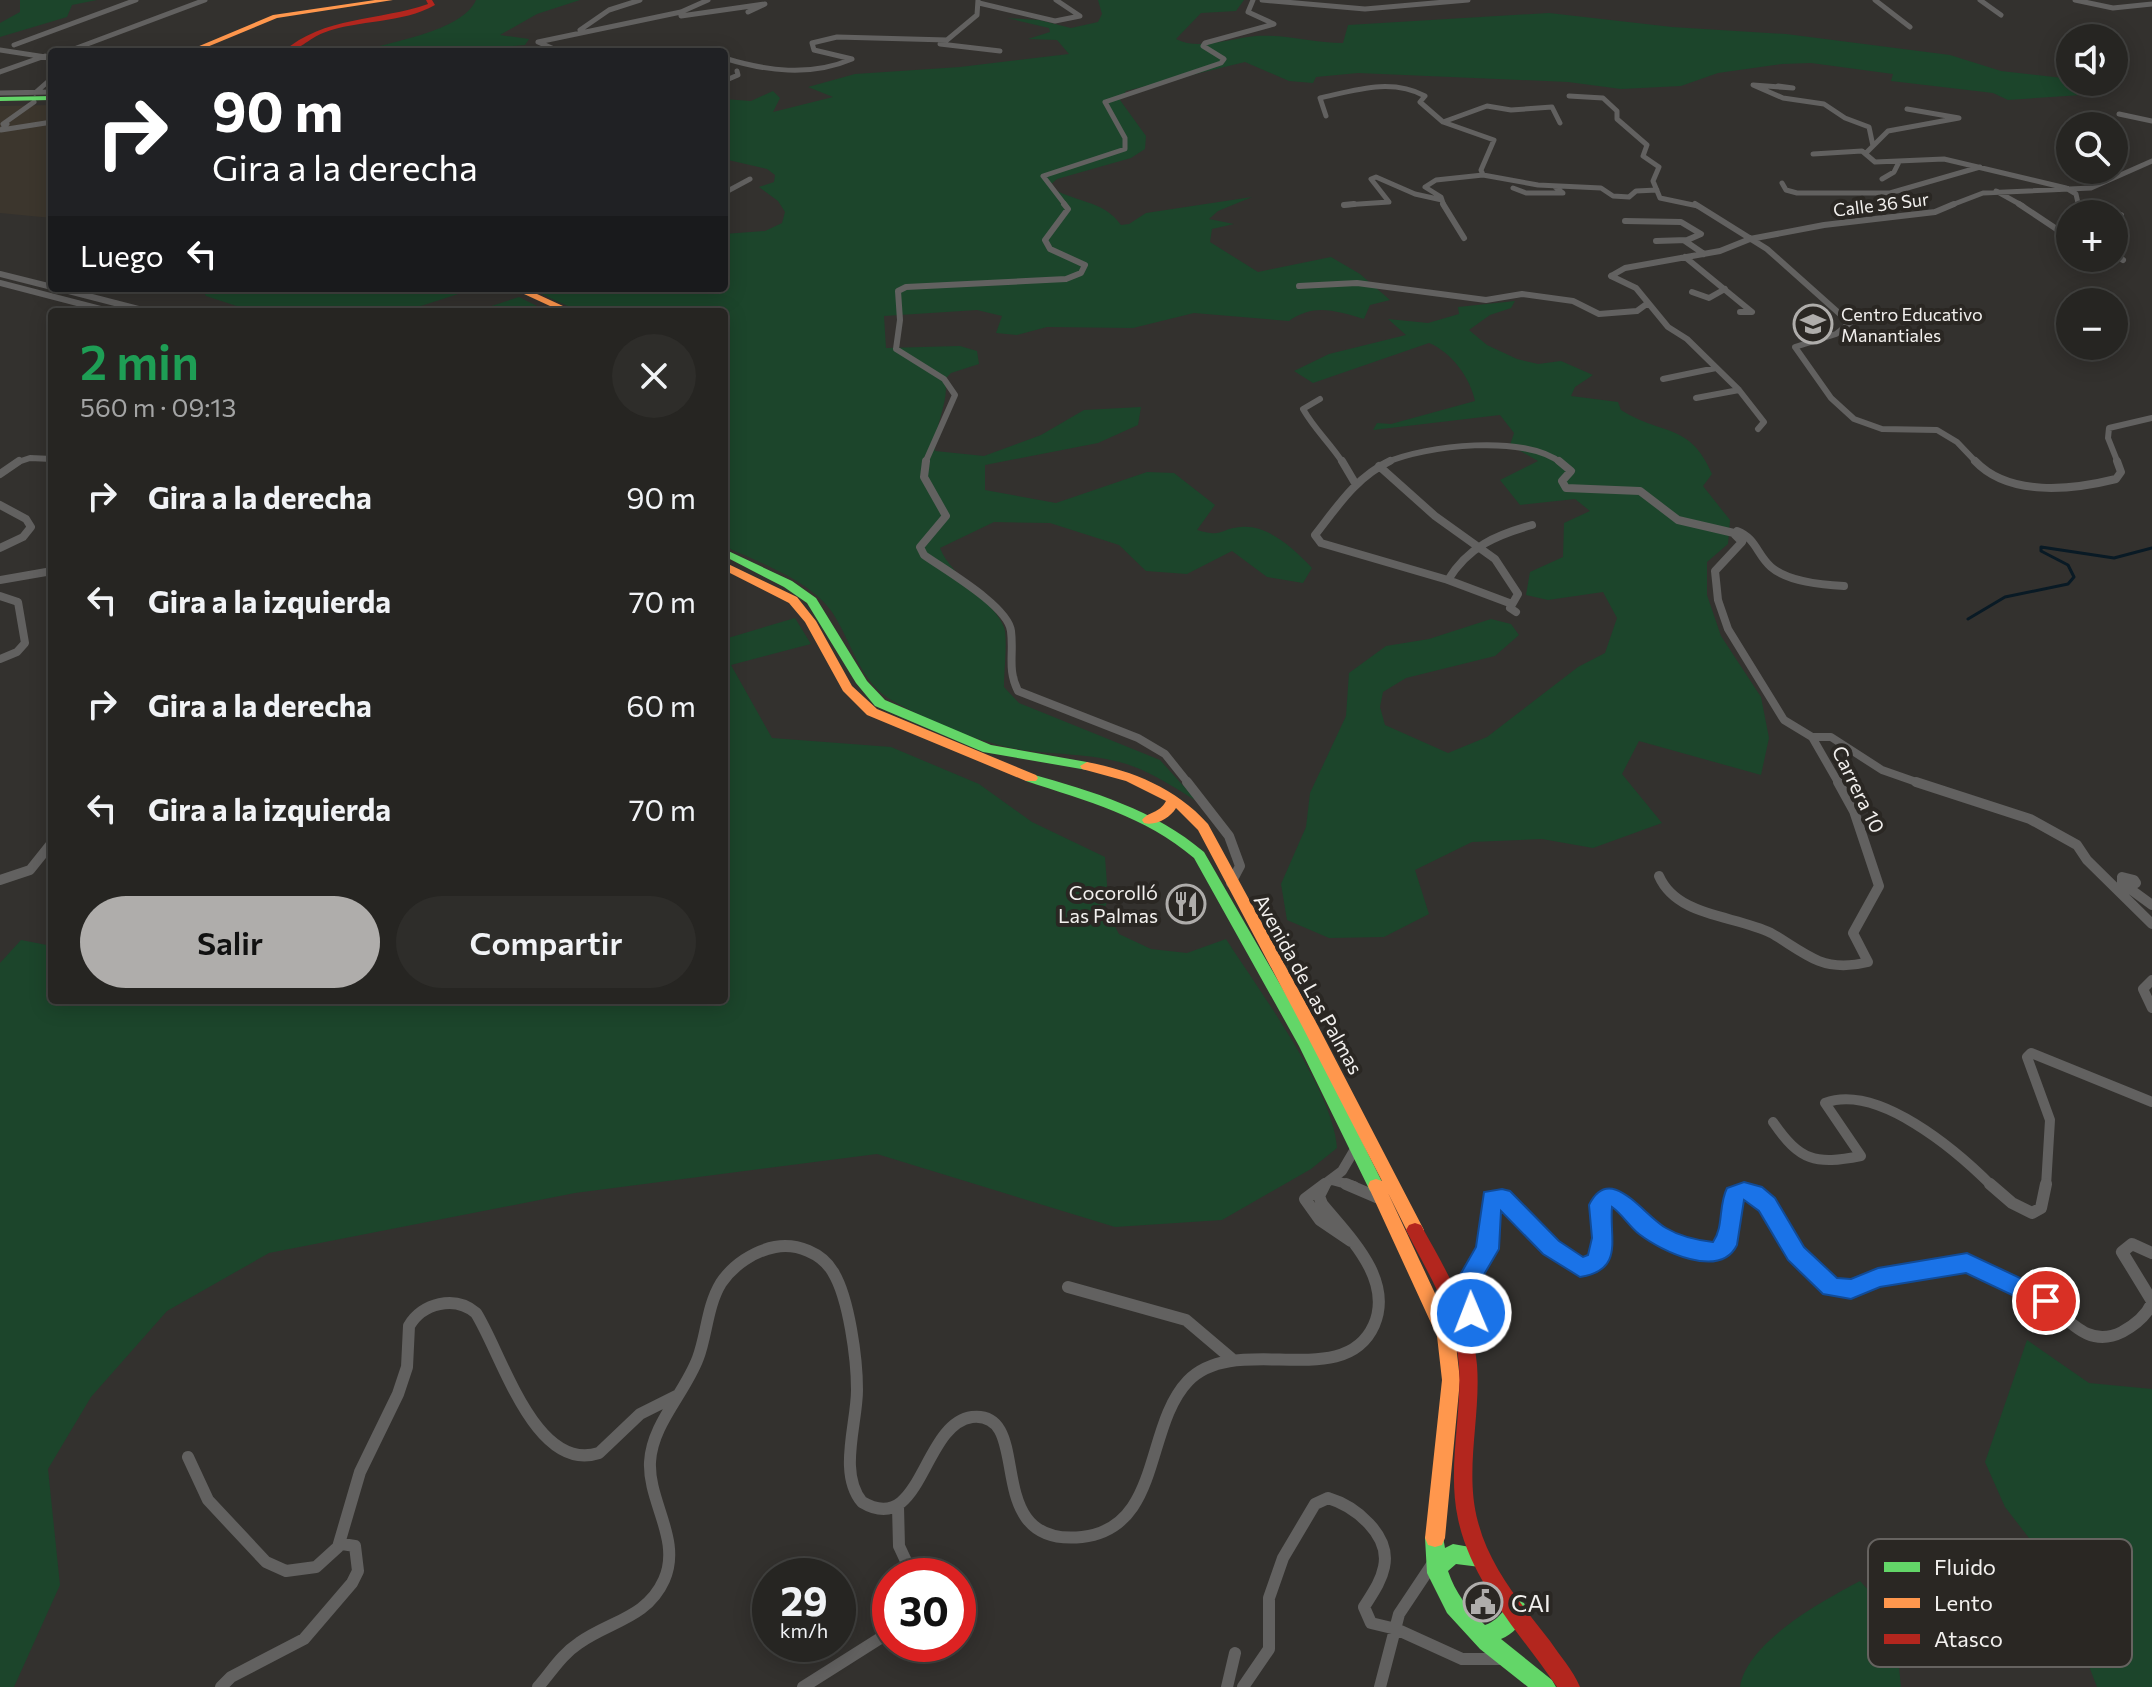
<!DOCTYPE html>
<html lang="es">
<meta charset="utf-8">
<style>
body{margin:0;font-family:Commissioner,sans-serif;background:#2e2d2a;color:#f1f3f6;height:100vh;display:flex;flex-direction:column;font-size:30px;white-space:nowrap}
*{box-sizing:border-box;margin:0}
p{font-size:26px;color:#a4a5a5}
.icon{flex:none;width:44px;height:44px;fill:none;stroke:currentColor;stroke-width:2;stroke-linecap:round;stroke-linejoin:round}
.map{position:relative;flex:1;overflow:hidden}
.drawer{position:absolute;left:48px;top:308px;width:680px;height:696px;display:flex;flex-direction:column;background:#262522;border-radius:8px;box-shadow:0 4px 20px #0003,0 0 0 2px #424240}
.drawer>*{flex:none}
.guide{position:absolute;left:48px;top:48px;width:680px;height:244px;border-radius:8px;box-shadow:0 4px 20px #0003,0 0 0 2px #424240;background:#202124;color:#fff;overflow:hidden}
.fabs{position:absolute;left:2056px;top:24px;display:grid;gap:16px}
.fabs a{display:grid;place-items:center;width:72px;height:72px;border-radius:50%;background:#262522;box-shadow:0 4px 20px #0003,0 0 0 2px #424240;font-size:40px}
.speed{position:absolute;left:752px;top:1558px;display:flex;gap:16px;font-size:40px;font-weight:700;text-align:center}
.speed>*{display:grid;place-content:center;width:104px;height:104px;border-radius:50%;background:#262522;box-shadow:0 4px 20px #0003,0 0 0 2px #424240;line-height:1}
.speed small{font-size:20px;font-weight:400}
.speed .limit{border:12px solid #d22;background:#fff;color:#111}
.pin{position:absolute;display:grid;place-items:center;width:68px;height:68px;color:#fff;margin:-34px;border:4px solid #fff;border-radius:50%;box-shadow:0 2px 8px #0007}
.me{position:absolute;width:88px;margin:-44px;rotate:359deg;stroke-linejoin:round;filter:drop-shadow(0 0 6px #0008)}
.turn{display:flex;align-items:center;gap:28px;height:168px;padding:0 32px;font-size:36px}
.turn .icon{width:104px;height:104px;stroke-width:2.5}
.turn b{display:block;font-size:56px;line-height:68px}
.then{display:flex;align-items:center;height:76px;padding:0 32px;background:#0003;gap:16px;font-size:30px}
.round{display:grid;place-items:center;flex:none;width:84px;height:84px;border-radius:42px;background:#2e2d2a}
.summary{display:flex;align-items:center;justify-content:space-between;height:136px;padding:0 32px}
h1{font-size:48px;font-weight:600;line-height:60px;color:#1e9e55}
.button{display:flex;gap:16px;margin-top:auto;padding:16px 32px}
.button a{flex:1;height:92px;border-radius:48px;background:#afadab;color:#111;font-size:32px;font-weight:600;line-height:92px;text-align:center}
.button a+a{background:#2e2d2a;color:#f1f3f6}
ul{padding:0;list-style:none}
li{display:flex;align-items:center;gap:24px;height:104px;padding:0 32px}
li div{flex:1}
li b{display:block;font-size:30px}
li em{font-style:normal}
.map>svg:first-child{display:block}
.built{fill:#3c362d}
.green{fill:#1c452b}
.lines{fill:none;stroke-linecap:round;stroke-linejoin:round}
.stream{stroke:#091a25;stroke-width:3}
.street-far4{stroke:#626160;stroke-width:5}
.street-far3{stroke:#626160;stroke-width:6}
.street-far2{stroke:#626160;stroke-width:8}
.street-far1{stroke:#626160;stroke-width:10}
.street{stroke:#626160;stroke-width:12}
.fast{fill:#63d668;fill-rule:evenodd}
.slow{fill:#ff974d;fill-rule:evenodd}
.jam{fill:#b3261e;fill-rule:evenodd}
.route{fill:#1a73e8;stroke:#114b97;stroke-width:2}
.labels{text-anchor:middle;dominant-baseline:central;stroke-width:8;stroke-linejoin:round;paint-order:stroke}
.far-street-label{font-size:18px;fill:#f2f0ee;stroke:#2a2723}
.far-poi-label{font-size:18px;fill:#f2f0ee;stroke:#2a2723;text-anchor:start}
.street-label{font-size:20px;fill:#f2f0ee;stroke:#2a2723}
.poi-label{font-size:20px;fill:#f2f0ee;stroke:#2a2723;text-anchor:end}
.near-poi-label{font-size:24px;fill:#f2f0ee;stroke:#2a2723;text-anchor:start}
.key{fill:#2a2723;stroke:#666360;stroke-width:2}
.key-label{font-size:22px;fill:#f2f0ee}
</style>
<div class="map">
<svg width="2152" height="1687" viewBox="0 0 2152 1687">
<rect width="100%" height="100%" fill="#33312e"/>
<path class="built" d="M52,105V218L0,213V106Z"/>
<path class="green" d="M20,0H97L72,5L67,17L0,37V23L20,12Z
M476,0H580L537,14L500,35L529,39L525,45L489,48V52H358C388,42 462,32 476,0Z
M1098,0H1244L1236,11L1201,13L1176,39C1198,51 1232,38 1256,36C1285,34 1314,43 1343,43L1348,25L1549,13L1672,27L1786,34L1950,55L2001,71L2063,78L2081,95L2008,100L1993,93L1891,81L1893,74L1811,63L1782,64L1718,73L1681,86L1621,89L1568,82L1358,73L1316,77L1313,83L1289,81L1245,62L1126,91L1120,100L1146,136L1145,149L1131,158L1057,179L1049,186C1073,203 1103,199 1121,225L1129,224L1146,213L1252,197L1218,211L1209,219L1234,224L1212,229L1210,242L1258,272L1331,257L1360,274L1390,300L1370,305L1364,319C1335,311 1315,303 1289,321L1194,313L1133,328L1047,327L1017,335L996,333L1002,316L977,310L884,316L886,348L960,346L977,351L979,364L951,373L945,379C950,402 934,424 935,451L984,456L1041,435L1084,410L1141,407L1138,425L1098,443L985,465V490L1056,503L1147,472L1174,473L1215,505L1197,530C1224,538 1218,529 1241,527C1268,524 1295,550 1312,568L1303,583L1267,577L1232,551L1187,574L1146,571L1119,545L1050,523L994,522L940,548C951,577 1001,607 1005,631C1007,648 1004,670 1004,687L1019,703L1160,760L1197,801C1176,789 1155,774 1132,766C1094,752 1052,756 1012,748C973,740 928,720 893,701C859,682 852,642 832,612C809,579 759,563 724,546V312H581L528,288H724V234L765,231L782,223L785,212L778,201L759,187L774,182L775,175L767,169L724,159V99L751,101L773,91L780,98L773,112L833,97L808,87L855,74L960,67L1069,54L1057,40L1028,39L1050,32L1049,28L1007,18L1039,20L1071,28L1098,22L1102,14Z
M201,288H477L402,312H255L206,296Z
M519,297L549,312H473Z
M1515,301L1511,308L1490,315L1469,330L1487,345L1517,359L1538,364L1561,361L1593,375L1575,387L1571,396L1618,402L1621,410C1662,436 1690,422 1712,474L1703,486L1730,520L1728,544L1707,562V595L1721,636L1761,697L1769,738L1761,775L1639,741L1622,774L1662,823L1593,848L1542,839L1472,842L1415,870L1429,914L1384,937L1329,938L1287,920L1281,884L1306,827L1310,793L1346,716L1349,673L1386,646L1429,639L1491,619L1511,624L1519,635L1495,656L1406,678L1383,692L1380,707L1385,725L1448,753L1487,737L1578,667L1605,653L1617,618L1603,592L1548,600L1526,595L1530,572L1563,557L1564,523L1590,511L1575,499L1520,505L1500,480L1538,461L1510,445L1514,433L1500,415L1373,430L1377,423L1391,424L1475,401C1470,377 1451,352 1429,343L1313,383L1294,371L1329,354L1406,335L1388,319L1428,323L1459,314L1458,307Z
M795,618L811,644L731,665L772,738L891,747L979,784L1032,822L1105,857L1108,898L1105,908L1119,934L1151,949L1187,953L1226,939C1258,989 1334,1091 1337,1148L1311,1169L1222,1220L1115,1227L877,1154L575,1193L269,1253L167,1311L91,1397L48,1469L60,1585L14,1687H0V963L21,940L52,946V1000H724V635L728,638Z
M2027,1340L2089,1383L2152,1389V1687H2097L2050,1565L2005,1507L1985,1462Z
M1860,1581L1894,1618L1901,1687H1740C1747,1642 1822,1601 1860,1581Z"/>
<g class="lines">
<path class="stream" d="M1968,619L2005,597L2068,584L2074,577L2068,565L2041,551V547L2114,558L2152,548"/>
<path class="street-far4" d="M1262,0L1365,9L1468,0
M1875,0L1910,27
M1980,0L2001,15
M2075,0L2113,8L2152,4
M979,3L1055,21L1080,16L1056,0
M681,16L765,4L748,12
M580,30L609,10L640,0
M538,42L681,12L708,0
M538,42L561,52
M940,44L1000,51
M14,45L136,0
M0,50L52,58
M66,52L205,0
M724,58C766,71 810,77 852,59L814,50L812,43L837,37L947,40L977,15L978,0
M0,72L45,56
M724,81L738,75L737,71
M1778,86L1793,88L1753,85L1783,98L1824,104L1845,118L1869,127L1873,146L1866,153
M0,93L52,92
M35,93L52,78
M1569,96L1603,98L1617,111V119L1647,145L1643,156L1659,167L1653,181L1660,198L1698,206
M2119,114L2152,121
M1326,116L1320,98C1356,90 1391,78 1425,96L1420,102L1443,122L1494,140L1481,170L1483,175L1538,185L1601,188L1613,196L1629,197L1636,191L1657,190
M1443,122L1487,106L1511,110L1552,107L1560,123
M3,124L34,102
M7,124L1,130L52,122
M1873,146L1888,131L1959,118L1907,109
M1813,154L1862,151L1875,162L1944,159L2066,188L2076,194L2078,203L2102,206
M1882,179L1894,172L1899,162
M1782,183L1786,190L1797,193H1890L1980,167
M1513,188L1526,193H1563L1555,187
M1996,191L2023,206
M724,193L750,179
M1344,205L1389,202L1371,179L1376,177L1415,194L1442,200
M1066,206L1043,176L1125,149V138L1105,102L1221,63L1224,59L1203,46L1205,43L1274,24L1248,12L1253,0
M1444,206L1441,197L1425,187L1436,180L1483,175
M1949,206L1983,193L2091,188L2152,161"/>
<path class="street-far3" d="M1443,204L1464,238
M1695,204L1767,249L1850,323L1836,334L1795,347L1831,398L1854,419L1882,429L1937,430L1957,442L1977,463
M2019,204L2070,238
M2088,204L2121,215
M1344,205L1354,204
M1625,221L1681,222L1701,234L1685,241L1704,254
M1656,241L1687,240
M2114,254L2123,260
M1685,257L1752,312H1740
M0,274L52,287
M1611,276L1625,268L1720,251L1750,239L1824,225L1935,212L1954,204
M1611,276L1636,288L1668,327L1687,339L1739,390L1764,422L1758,429
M0,283L112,312
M1299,286L1357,283L1486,300L1522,294L1573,301L1599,314L1637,311L1648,303
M57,288L150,312
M1692,292L1709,298L1725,289
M1663,379L1716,368
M1696,398L1739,390
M1320,399L1303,409C1315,430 1330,443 1343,463
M15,463L30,458L52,459
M925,463L955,395L944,379L896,349L900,320L898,291L906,287L1066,279L1081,273L1085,265L1050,249L1045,240L1068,209L1064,204
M1385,463C1425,445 1526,434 1561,463
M2118,463L2108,438L2109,428L2152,418"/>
<path class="street-far2" d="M926,461L924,477L946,516L920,547L924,555C945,570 1008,606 1011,631C1014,654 1007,669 1018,691L1138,738L1165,754L1189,784
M1342,461L1355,483
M1390,461C1356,477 1337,507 1315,535L1321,543L1448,580L1512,604
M1559,461L1571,471L1562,481L1566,488L1640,491L1678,520L1734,533
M1975,461C2009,497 2072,490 2116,479L2121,472L2117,461
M1379,466L1435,516L1495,559L1518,594L1510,608L1516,612
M0,474L19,461
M0,505L26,519L31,527L23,537L0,548
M0,580L52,571
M1448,580C1468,547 1496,535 1532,525
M0,596L18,602L25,643L17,652L0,659
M1812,737H1831L1882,770L1922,784
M1839,784L1812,737L1784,720L1728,629L1718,600L1715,571L1742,542L1734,534L1737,531C1756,538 1757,555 1771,567C1788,582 1822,585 1844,586"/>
<path class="street-far1" d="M1187,782L1229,836L1240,866L1231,883
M1916,782L2030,819L2077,845L2087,860L2152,924
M1659,876C1677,917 1734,915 1771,933C1787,942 1802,954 1819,961C1834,967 1853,966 1868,962L1853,933L1879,886L1854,811L1838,782
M0,880L30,870L50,845
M2130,886L2136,883L2134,880L2122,877V883L2152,905
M2152,980L2143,989L2152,1008
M1773,1122C1800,1161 1815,1165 1861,1156L1825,1103C1878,1083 1957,1151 1992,1186
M1332,1180L1354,1186
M1322,1186L1342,1171L1355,1149
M2046,1186L2050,1120L2027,1057L2031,1053L2152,1102"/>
<path class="street" d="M1325,1184L1305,1199L1320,1220L1351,1241
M1346,1184L1381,1199
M1990,1184L2012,1203L2032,1213L2041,1208L2046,1184
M2152,1253L2132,1244L2122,1252L2152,1301
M1068,1287L1186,1320L1232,1359
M1466,1341L1473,1324L1468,1282L1487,1249L1488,1211L1496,1197L1502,1198L1551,1248L1580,1267L1590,1264L1600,1252V1205L1608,1196C1624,1200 1631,1212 1642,1223C1663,1242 1689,1249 1717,1252L1727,1239L1735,1195L1744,1191C1787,1211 1789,1269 1832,1287C1858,1297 1932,1251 1980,1267C2001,1274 2022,1285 2040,1297C2067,1316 2086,1350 2122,1332C2135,1325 2146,1316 2152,1303
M188,1457L208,1500L266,1562L286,1571L316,1567L338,1547L360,1472L398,1394L407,1367L409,1326C422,1303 455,1295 476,1313C502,1354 535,1474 599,1453L640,1414L678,1395
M898,1507L899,1546L913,1576
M221,1687L231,1677L304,1639L352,1583L358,1571L355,1546L342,1544
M538,1687C552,1671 561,1655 579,1643C610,1621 647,1618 664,1580C682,1540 648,1502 650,1462C652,1424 685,1393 698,1358C707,1334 707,1306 721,1283C733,1265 754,1251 775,1247C797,1243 822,1253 833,1272C849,1298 857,1359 857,1390C857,1424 838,1473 862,1502C922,1538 922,1424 972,1417C1037,1410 977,1548 1082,1537C1162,1528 1144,1427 1188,1381C1236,1331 1344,1393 1374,1325C1394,1279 1348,1236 1322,1204L1319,1196L1325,1184
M803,1687L890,1632
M1227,1687L1235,1653
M1243,1687L1269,1649V1598L1283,1558L1315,1504L1328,1498C1355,1506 1391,1535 1384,1567C1381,1582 1372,1594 1364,1607L1371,1623L1396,1629L1462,1659H1506
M1380,1687L1399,1614L1433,1563"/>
<path class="fast" d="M52,96V100L0,101V97Z
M724,549L792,581L816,598L867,681L885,700L991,745L1087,762L1094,766L1087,770L983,752L875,706L856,683L807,603L784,587L724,556Z
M1031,774C1092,791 1155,810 1204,852L1315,1045L1384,1186L1382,1191L1376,1193L1370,1191L1299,1046L1194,858C1145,816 1086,801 1026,781L1024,778L1026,775Z
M1435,1529L1442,1531L1445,1548L1453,1544L1487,1550L1490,1557L1487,1564L1480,1567L1456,1564L1448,1571C1455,1592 1468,1610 1485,1625C1504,1618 1502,1606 1517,1600L1524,1603L1527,1610C1522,1623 1514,1634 1501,1639L1552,1680L1556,1687H1528L1480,1649L1447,1613L1427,1573L1425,1538L1428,1531Z"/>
<path class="slow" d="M375,0H393L277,18L195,52H185L273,15Z
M511,288H524L576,312H563Z
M724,562L797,597L816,621L852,686L877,709L1036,775L1038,778L1036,781H1026L867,715L843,691L805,622L789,603L724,570Z
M1087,762C1133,771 1176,788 1208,824L1317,1024L1424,1230L1421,1235L1415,1237L1409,1235L1388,1193L1455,1336L1460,1380L1445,1538L1442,1545L1435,1547L1428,1545L1425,1538L1442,1380L1437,1336L1368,1186L1370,1181L1376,1179L1382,1181L1301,1024L1198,830L1176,808C1170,818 1156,826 1144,823L1142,820C1149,811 1159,814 1166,801L1126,781L1082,769L1080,766Z"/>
<path class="jam" d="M426,0H432L435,5C402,24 359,19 323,33C310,38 297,52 283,52C323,16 380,21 428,4Z
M1415,1223L1421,1225C1445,1269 1473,1314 1477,1365C1481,1417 1464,1471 1478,1522C1490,1568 1522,1605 1550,1641C1560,1656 1573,1670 1580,1687H1557C1521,1634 1472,1584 1458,1519C1447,1468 1462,1417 1459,1366C1456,1316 1428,1274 1406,1230L1409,1225Z"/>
</g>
<path class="route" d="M1744,1182L1762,1187L1775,1198L1804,1247L1837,1278L1851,1279L1878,1268L1967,1253L2054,1294L2057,1301L2054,1308L2046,1311L1966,1273L1880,1287L1851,1299L1823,1294L1788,1260L1759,1211L1744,1200L1737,1245C1720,1280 1661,1251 1639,1234C1629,1226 1622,1214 1612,1207C1609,1238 1625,1270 1580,1277L1543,1254L1501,1211L1499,1249L1479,1283L1483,1313L1480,1320L1471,1323L1463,1320L1456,1282L1476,1247L1484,1192L1502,1189L1510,1191L1559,1241L1583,1257L1588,1255L1592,1238L1589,1205C1610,1162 1643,1215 1666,1228C1681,1237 1696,1240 1713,1242C1724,1226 1718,1206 1727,1188Z"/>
<defs>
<g id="school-ring" transform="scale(2)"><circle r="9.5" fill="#2a2723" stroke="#afadab" stroke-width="1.5"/><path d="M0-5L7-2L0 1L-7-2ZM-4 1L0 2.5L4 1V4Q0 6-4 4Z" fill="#afadab"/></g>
<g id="restaurant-ring" transform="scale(2)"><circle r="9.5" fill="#2a2723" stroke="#afadab" stroke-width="1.5"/><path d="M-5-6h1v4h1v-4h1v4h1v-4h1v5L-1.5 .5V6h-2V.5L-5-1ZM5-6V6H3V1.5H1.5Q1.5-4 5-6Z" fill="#afadab"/></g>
<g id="civic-ring" transform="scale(2)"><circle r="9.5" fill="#2a2723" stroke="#afadab" stroke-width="1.5"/><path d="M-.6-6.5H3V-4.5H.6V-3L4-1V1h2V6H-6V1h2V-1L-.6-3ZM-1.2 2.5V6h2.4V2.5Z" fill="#afadab"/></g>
</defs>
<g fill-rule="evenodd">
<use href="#school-ring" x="1813" y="324"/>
<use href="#restaurant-ring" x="1186" y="904"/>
<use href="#civic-ring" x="1483" y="1602"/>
</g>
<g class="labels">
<g class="far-street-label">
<text transform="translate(1881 204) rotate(-7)">Calle 36 Sur</text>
</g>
<g class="far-poi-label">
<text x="1841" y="314">Centro Educativo<tspan x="1841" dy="21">Manantiales</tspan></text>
</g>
<g class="street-label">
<text transform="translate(1859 789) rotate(64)">Carrera 10</text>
<text transform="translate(1309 984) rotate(61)">Avenida de Las Palmas</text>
</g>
<g class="poi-label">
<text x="1158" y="892">Cocorolló<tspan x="1158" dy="23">Las Palmas</tspan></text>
</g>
<g class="near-poi-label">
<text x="1511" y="1602">CAI</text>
</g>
</g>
<rect x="1868" y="1539" width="264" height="128" rx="12" class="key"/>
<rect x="1884" y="1562" width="36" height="10" fill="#63d668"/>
<rect x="1884" y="1598" width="36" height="10" fill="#ff974d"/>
<rect x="1884" y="1634" width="36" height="10" fill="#b3261e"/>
<g class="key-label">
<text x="1934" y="1575">Fluido</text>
<text x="1934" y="1611">Lento</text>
<text x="1934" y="1647">Atasco</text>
</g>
</svg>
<div class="fabs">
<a><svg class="icon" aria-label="sound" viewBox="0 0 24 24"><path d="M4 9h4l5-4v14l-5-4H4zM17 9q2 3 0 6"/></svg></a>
<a><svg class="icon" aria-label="search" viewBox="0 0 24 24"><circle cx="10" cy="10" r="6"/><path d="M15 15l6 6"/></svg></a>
<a>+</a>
<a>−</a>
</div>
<div class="speed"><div>29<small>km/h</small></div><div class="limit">30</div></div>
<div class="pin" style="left:2046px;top:1301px;background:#d93025"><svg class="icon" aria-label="arrive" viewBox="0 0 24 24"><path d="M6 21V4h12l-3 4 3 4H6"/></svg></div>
<svg class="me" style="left:1471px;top:1313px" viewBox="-20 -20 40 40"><circle r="17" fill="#1a73e8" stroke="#fff" stroke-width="3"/><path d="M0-11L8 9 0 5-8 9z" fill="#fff"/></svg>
<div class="guide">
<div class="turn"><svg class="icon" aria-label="right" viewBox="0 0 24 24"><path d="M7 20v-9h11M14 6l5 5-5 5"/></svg><div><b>90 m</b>Gira a la derecha</div></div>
<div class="then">Luego<svg class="icon" aria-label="left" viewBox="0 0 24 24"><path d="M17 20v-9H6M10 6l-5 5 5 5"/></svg></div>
</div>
<section class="drawer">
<div class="summary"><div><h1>2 min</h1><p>560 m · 09:13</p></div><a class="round"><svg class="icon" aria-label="close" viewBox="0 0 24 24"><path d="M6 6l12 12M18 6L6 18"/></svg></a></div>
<ul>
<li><svg class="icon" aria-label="right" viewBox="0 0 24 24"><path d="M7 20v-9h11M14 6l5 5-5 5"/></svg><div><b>Gira a la derecha</b></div><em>90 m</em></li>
<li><svg class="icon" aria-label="left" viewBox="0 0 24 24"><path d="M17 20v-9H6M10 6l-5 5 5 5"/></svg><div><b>Gira a la izquierda</b></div><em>70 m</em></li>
<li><svg class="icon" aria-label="right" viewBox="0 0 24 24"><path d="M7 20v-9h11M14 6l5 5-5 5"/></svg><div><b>Gira a la derecha</b></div><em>60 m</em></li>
<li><svg class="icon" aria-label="left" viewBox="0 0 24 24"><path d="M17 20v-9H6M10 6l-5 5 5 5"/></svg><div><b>Gira a la izquierda</b></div><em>70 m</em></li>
</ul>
<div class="button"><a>Salir</a><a>Compartir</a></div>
</section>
</div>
